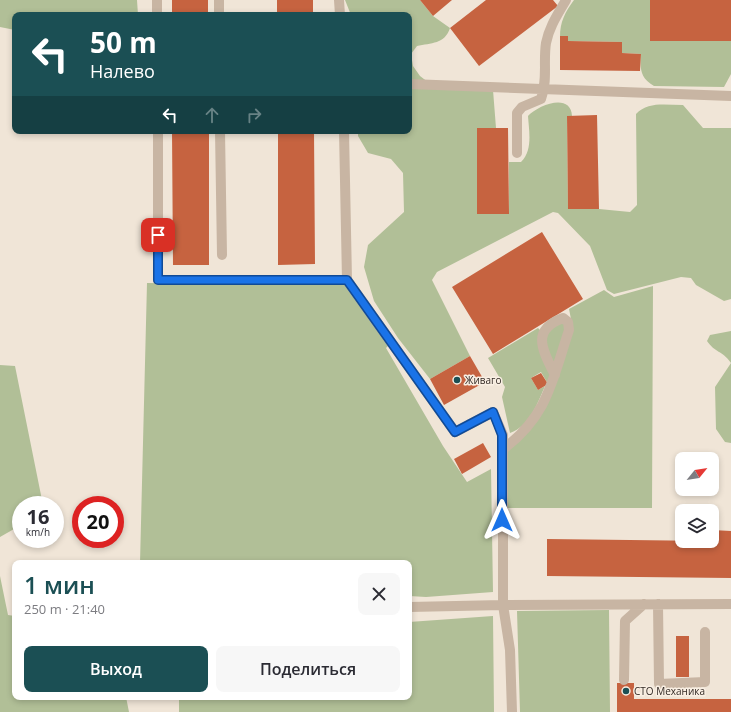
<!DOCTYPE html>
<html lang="ru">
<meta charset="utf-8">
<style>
body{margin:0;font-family:"Open Sans",sans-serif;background:#f7f7f7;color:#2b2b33;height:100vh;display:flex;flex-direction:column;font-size:15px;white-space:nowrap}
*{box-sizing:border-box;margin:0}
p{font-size:13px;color:#7c7c81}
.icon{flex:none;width:22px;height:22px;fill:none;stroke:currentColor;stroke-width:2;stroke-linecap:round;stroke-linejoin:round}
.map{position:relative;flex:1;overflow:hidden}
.panel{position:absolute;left:12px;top:560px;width:400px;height:140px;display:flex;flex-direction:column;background:#fff;border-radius:8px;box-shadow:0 2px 6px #0003}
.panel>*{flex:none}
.banner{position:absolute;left:12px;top:12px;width:400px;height:122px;border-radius:8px;box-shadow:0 2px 6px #0003;background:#1b4f54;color:#fff;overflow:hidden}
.needle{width:26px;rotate:60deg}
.fabs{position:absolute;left:675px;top:452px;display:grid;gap:8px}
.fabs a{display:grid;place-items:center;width:44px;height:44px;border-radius:8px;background:#fff;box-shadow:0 2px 6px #0003;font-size:20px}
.speed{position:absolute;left:12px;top:496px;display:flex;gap:8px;font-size:20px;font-weight:700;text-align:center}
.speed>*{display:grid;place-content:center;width:52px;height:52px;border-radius:50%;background:#fff;box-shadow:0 2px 6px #0003;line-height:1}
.speed small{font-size:10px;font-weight:400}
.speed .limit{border:6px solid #d22;background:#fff;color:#111}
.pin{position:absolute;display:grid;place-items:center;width:34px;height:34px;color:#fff;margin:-17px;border-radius:8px;box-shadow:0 2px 6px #0006}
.me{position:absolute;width:44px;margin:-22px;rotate:0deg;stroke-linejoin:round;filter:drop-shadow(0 0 3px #0008)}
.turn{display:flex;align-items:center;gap:14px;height:84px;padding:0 12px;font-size:18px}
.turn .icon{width:52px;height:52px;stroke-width:2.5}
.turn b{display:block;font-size:28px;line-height:34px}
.lanes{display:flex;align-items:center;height:38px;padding:0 12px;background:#0003;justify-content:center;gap:20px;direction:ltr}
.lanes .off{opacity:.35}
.round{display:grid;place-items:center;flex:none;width:42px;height:42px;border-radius:8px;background:#f7f7f7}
.summary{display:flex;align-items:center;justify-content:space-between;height:68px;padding:0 12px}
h1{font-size:24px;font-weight:600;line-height:30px;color:#1b4f54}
.action{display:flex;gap:8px;margin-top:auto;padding:8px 12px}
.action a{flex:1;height:46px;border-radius:8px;background:#1b4f54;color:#fff;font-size:16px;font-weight:600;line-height:46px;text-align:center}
.action a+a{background:#f7f7f7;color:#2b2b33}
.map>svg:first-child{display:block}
.green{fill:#b1bf97}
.building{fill:#c66340}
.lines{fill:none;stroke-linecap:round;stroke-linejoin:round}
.minor{stroke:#c8b5a3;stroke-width:10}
.route-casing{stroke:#114b97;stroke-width:10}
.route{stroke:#1a73e8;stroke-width:7}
.poi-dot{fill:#1b4f54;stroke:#f9efe3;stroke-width:1.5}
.labels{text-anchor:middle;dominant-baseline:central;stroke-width:3;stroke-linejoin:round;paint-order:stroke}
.poi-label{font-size:10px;fill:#332a25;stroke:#f9efe3;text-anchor:start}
</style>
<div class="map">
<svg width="731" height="712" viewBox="0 0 731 712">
<rect width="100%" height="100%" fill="#f0e5d7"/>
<path class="green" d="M0,0H137L138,15H15V30L0,27Z
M345,0H420L433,16L450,28C445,44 431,43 417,46L411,54L413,66L420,76L433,86L493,90L496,128L509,214V162H521C533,151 529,131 528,116C538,105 571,92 572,116H567L568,209H599L630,212L637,205L636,114C648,101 666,105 683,105L703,128H731V299L724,301L696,285L691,278L681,277L614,294L607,290L590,246L558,213L553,212L437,272L432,280L470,356L430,379L398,338L374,301L364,267L368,245L404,212L403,173L391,159L368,153L358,136V131H409V15H351Z
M574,0H650V41H731V74L724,87L654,86C640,78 640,69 641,54L622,53V42L568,41V36L560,37C560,22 565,12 574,0Z
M147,283L347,285L390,344L386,348L443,446L467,482L491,469L493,592L426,597L409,596V563H140Z
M653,286L652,508H505V452L537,421L572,324L569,309L604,290L614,297Z
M557,321L568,323L555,373L543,332Z
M538,328L541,331L554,375L548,384L541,372L531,378L538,390L545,386C537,404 530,426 510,433L502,397L505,387L488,358Z
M731,331V363C722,350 715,353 707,341L710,335Z
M731,363V443L725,442L716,429L715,387Z
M0,365L15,366L43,505H21V525L0,537Z
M0,576L8,615L15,616V697H126L129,712H0Z
M609,610L610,712H520L517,611Z
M493,616L494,712H179V697H409V622Z"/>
<path class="building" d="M172,0H208V15H172Z
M277,0H313V15H277Z
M420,0H452L433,16Z
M486,0H553L558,6L479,66L450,28Z
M650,0H731V41H650Z
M560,36H568V41L622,42V53L641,54L640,71L560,70Z
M597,115L599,209H568L567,116Z
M477,128H508L509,214H477Z
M172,131H209V265H173Z
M278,131H314L315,264L278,265Z
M542,232L583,299L493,354L452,287Z
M470,356L485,382L444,405L430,379Z
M541,373L548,384L538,390L531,378Z
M483,443L491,457L462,474L454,459Z
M712,530L731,531V578L547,576V539L712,541Z
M676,636H689V677H676Z
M617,683H634V699H731V712H617Z"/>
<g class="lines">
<path class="minor" d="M157,0V15
M219,0V15
M339,0L340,15
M409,84L731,96
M158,131V280H347
M220,131L222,255
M344,131L347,280L455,432L493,412L503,435V605L731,604
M517,153V113L522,107L541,99C548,80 543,62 546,43C549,27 558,14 566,0
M502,450C548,416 552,381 569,330L568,322L563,318C530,330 543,351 555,375
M658,604L659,684L705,682V632
M409,607L503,605L510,650L512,712
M624,680L625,621L644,604"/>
</g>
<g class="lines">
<g class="route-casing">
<path id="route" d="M158,235V280H347L455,432L493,412L502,435V520"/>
</g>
<use href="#route" class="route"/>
</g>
<g class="poi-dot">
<circle cx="457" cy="380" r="4"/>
<circle cx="626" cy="691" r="4"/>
</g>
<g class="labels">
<g class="poi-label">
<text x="465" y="380">Живаго</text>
<text x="634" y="691">СТО Механика</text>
</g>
</g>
</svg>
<div class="fabs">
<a><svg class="needle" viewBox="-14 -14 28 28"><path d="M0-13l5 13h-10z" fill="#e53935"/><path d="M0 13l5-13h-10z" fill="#7c7c81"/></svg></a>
<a><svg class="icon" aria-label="layers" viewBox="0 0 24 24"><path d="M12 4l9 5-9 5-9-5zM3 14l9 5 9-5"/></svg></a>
</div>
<div class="speed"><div>16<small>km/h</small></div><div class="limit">20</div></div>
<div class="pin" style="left:158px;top:235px;background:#d93025"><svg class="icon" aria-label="arrive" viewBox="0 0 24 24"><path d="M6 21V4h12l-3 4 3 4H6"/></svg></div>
<svg class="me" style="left:502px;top:520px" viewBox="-20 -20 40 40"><path d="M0-17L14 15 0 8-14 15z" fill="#1a73e8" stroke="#fff" stroke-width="4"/></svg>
<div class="banner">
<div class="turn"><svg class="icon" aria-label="left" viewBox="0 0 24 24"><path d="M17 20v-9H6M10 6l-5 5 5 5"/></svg><div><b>50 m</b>Налево</div></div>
<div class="lanes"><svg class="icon" aria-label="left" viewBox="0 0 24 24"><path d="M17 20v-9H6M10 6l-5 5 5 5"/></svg><svg class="icon off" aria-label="ahead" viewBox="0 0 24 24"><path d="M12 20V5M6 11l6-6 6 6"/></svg><svg class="icon off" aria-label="right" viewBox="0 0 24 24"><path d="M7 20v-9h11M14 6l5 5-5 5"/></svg></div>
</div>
<section class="panel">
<div class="summary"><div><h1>1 мин</h1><p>250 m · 21:40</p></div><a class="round"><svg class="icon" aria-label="close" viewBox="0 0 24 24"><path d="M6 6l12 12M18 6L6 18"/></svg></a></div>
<div class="action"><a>Выход</a><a>Поделиться</a></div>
</section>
</div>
